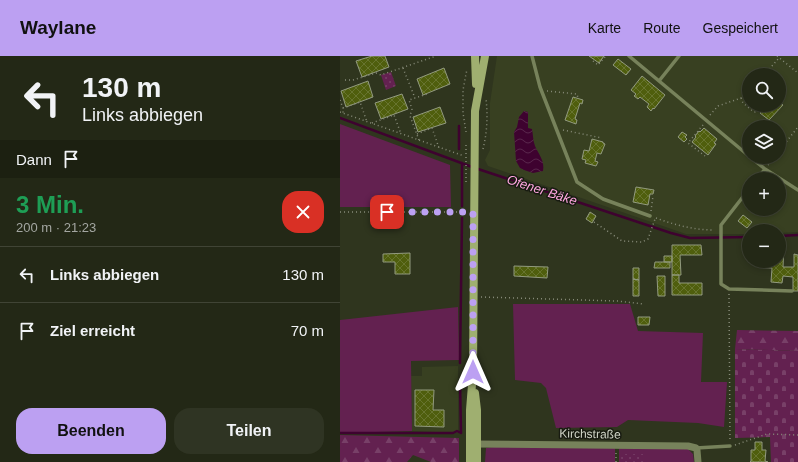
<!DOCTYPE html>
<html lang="de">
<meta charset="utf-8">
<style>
body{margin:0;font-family:Arial,sans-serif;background:#2f3423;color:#f1f3f6;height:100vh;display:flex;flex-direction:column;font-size:15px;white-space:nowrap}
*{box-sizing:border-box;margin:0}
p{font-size:13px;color:#a3a6a1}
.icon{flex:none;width:22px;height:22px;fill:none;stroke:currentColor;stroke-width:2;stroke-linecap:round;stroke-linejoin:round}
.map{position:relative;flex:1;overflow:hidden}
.side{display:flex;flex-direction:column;background:#232816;width:340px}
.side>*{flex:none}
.top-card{background:#232816;color:#f1f3f6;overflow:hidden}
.tools{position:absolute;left:402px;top:12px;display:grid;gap:8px}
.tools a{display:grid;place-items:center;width:44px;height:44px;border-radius:50%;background:#232816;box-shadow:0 2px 6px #0003,0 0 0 1px #404435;font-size:20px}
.pin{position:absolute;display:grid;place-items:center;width:34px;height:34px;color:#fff;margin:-17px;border-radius:8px;box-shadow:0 2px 6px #0006}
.me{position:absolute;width:44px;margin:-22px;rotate:0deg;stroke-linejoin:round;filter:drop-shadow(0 0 3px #0008)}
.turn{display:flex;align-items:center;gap:14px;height:84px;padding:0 16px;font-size:18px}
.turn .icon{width:52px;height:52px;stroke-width:2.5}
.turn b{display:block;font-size:28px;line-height:34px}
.then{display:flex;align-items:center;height:38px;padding:0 16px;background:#0003;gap:8px;font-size:15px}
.round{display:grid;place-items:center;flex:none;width:42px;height:42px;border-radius:16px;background:#2f3423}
.overview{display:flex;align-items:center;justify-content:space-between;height:68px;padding:0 16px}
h1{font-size:24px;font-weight:600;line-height:30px;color:#1e9e55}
.button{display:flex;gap:8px;margin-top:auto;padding:8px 16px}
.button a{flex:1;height:46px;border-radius:16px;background:#bca0f2;color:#111;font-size:16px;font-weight:600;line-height:46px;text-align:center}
.button a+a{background:#2f3423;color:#f1f3f6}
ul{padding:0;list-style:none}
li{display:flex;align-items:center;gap:12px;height:56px;padding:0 16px;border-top:1px solid #404435}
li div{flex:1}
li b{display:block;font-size:15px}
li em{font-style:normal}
header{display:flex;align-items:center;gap:24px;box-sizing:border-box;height:56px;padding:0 20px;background:#bca0f2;color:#111}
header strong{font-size:19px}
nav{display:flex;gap:22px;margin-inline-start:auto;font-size:14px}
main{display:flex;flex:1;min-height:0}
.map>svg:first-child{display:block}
.built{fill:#384021;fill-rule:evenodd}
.grass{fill:#632150}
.forest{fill:url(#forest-firs)}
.cemetery{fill:url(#cemetery-stones)}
.park{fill:url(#park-dots)}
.water{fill:url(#water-waves)}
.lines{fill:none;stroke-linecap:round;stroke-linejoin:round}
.stream{stroke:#3e022f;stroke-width:2.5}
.building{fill:url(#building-cross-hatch);stroke:#929a7f}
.path{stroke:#878b79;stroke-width:1.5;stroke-dasharray:1 3;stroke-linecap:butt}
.lane{stroke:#77825b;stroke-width:3.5}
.street{stroke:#77825b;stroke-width:7}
.secondary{stroke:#9faf70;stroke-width:8}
.route{stroke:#bca0f2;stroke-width:7;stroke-dasharray:0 12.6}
.labels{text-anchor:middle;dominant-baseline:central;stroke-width:3;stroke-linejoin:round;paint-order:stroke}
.street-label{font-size:12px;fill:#d2d6c8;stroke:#181b11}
.water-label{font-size:13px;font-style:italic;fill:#ffa6e0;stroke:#181b11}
</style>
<header>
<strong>Waylane</strong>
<nav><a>Karte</a><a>Route</a><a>Gespeichert</a></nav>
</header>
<main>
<section class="side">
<div class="top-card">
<div class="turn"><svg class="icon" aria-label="left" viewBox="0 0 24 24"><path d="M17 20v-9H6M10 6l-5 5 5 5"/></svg><div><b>130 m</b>Links abbiegen</div></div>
<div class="then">Dann<svg class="icon" aria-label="arrive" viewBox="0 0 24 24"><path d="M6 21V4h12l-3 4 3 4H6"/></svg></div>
</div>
<div class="overview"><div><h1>3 Min.</h1><p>200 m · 21:23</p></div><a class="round" style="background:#d93025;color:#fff"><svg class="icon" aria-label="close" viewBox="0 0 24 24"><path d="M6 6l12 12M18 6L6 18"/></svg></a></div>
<ul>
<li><svg class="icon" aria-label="left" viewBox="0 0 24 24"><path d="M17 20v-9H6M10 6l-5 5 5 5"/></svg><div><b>Links abbiegen</b></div><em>130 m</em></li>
<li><svg class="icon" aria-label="arrive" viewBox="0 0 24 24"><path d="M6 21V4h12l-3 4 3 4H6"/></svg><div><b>Ziel erreicht</b></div><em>70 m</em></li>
</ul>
<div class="button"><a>Beenden</a><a>Teilen</a></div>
</section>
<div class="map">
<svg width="458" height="406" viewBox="0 0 458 406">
<defs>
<pattern id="forest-firs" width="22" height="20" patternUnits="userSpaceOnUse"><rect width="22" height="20" fill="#632150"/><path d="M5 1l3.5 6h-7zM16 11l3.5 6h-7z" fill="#784068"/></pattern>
<pattern id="cemetery-stones" width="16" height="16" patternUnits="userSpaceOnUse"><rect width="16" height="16" fill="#632150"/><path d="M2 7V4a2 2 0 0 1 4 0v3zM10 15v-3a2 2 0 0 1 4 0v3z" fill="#784068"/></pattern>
<pattern id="park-dots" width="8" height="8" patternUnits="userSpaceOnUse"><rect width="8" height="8" fill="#632150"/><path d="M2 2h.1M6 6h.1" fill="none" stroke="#784068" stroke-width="1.8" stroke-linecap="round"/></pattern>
<pattern id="water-waves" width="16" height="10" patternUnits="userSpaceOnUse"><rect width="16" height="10" fill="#3e022f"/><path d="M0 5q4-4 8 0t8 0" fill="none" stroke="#59264c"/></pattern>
<pattern id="building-cross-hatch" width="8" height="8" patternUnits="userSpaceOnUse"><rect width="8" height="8" fill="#4f5e0d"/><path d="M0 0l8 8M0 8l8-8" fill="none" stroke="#67742f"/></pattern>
</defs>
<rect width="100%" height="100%" fill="#2f351e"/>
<path class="built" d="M157,0H458V176L439,177V175H409V178H346L148,110L145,104L150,94V47ZM409,19H439V49H409ZM409,71H439V101H409ZM409,123H439V153H409Z
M118,310V377L72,375L71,320H82V311Z"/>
<path class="grass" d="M0,68L110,109L111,151H0Z
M173,248H290L298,275L363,277L361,326H387L384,371L358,367L288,364L277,371L216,372L206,332L201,327L175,324Z
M118,251L119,304L71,305L72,375L0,377V264Z
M154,391H275V406H145L146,392Z
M279,392L348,393L353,398L354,406H305V398H279Z"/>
<path class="forest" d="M397,274L458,275V295L395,293Z
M0,379L119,382V406H91L73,399L67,406H0Z"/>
<path class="cemetery" d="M395,293L458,295V406H431L430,381L395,382Z"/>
<path class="park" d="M51,16L56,30L46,34L41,19Z
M279,398H305V406H279Z"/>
<path class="water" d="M184,55L188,56V72L192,73C193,78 193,85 195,90C199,99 205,105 203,115L193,117L184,114L180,112L176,105L174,76L177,71L179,61Z"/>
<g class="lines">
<path class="stream" d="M0,62L132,111L331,177L350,182L409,181
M119,70V93
M122,150V107
M439,180L458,179
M120,307L122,162
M0,377H113L117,375L121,377L120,325"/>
</g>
<path class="building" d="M32,0H45L49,11L22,21L16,5Z
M249,0H264L259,7Z
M278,3L291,13L286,19L273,9Z
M104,12L110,28L83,39L77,23Z
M302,20L325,39L314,53L313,52L311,55L307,51L309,48L300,41L298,43L294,40L296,38L291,34Z
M28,25L33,41L6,51L1,35Z
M62,38L68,53L41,63L35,47Z
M233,41L243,44L242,48L240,47L235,63L237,64L236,68L225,64Z
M439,46L443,49L429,64L420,57L423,54L417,50L415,53L411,49H439Z
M100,51L106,67L78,76L73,61Z
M364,72L377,83L374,87L376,88L368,99L352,86L356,81L355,80L359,75L360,76Z
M342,76L347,79L345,81L347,83L344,86L338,81Z
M252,83L263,86V87L265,88L261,98L257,97L255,105L258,106L256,110L245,107L246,104L242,103L244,94L249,95Z
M296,131L314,134L313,138H310L308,149L293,146Z
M250,156L256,160L252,167L246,163Z
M403,159L412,166L407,172L398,165Z
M332,189H361L362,199H340L341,219H332Z
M439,190H444L443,211H454V198L458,199V235H453V221L443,220L442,227L431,226L432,212H423V205H439Z
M70,197V218H55V206H43V198Z
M324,200H332V206H324Z
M315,206H330V212H314Z
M174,210L208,211L207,222L174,220Z
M293,212H299V224L293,223Z
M332,219H339V227H362V239H332Z
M317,220H325V240H318Z
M293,223L299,224V240H293Z
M298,261H310L309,269H298Z
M75,334H94L93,354H104V371L75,370Z
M415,386H422V394H426L425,405L428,406H410L411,405V394H415Z"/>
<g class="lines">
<path class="path" d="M437,0L458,17
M253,5L258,9L266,0
M63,12L75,42
M424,19L439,2
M5,24H13L36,17L41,19L96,0
M207,35L237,38L238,42
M401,42L403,47L414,56H416L419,52
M0,44L3,52V57
M3,52L20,46L27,66
M0,56L124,100
M370,59L378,50L401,42L409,31
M32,67L54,59L61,78
M363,69L348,87L365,100
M223,74L262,82
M126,76L123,57V34L127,13
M77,78L92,72L99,92
M79,84L70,60L72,53L69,44L87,38
M143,93C147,77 148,60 146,43
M439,95L458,71
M428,109L435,101
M126,126V86
M311,155L313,140
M0,156H125
M316,162C335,169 354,174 374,174
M254,166L282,185L302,186L308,183L315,163
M389,238L390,385
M141,241L277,245L304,248
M142,315L143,335
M395,389L427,378L458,379
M276,406V397"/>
<path class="lane" d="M192,0L200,31L237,126L263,143L310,160
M289,0L409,100
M319,25L339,0
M410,101L425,113L417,123
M425,113L458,134
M409,133L381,169V228L389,233L452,235
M356,392L390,390"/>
<path class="street" d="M133,388L348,390L356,392L357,394L358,406"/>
<path class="secondary" d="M135,0L136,28
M135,337L137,354V406
M130,406V354L133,316L135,55L145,0"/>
</g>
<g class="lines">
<path class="route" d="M47,156H133V316"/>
</g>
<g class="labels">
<g class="street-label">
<text transform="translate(250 378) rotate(1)">Kirchstraße</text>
</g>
<g class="water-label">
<text transform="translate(202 134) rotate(18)">Ofener Bäke</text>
</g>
</g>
</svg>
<div class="tools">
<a><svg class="icon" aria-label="search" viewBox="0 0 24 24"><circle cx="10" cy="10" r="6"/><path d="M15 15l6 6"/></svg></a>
<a><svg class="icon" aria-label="layers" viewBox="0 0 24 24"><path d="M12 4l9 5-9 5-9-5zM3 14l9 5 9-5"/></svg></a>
<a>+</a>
<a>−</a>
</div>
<div class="pin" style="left:47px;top:156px;background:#d93025"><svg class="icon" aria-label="arrive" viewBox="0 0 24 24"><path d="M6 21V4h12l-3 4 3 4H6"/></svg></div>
<svg class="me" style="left:133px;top:316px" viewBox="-20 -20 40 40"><path d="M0-17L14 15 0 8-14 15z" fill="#bca0f2" stroke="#fff" stroke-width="4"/></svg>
</div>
</main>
